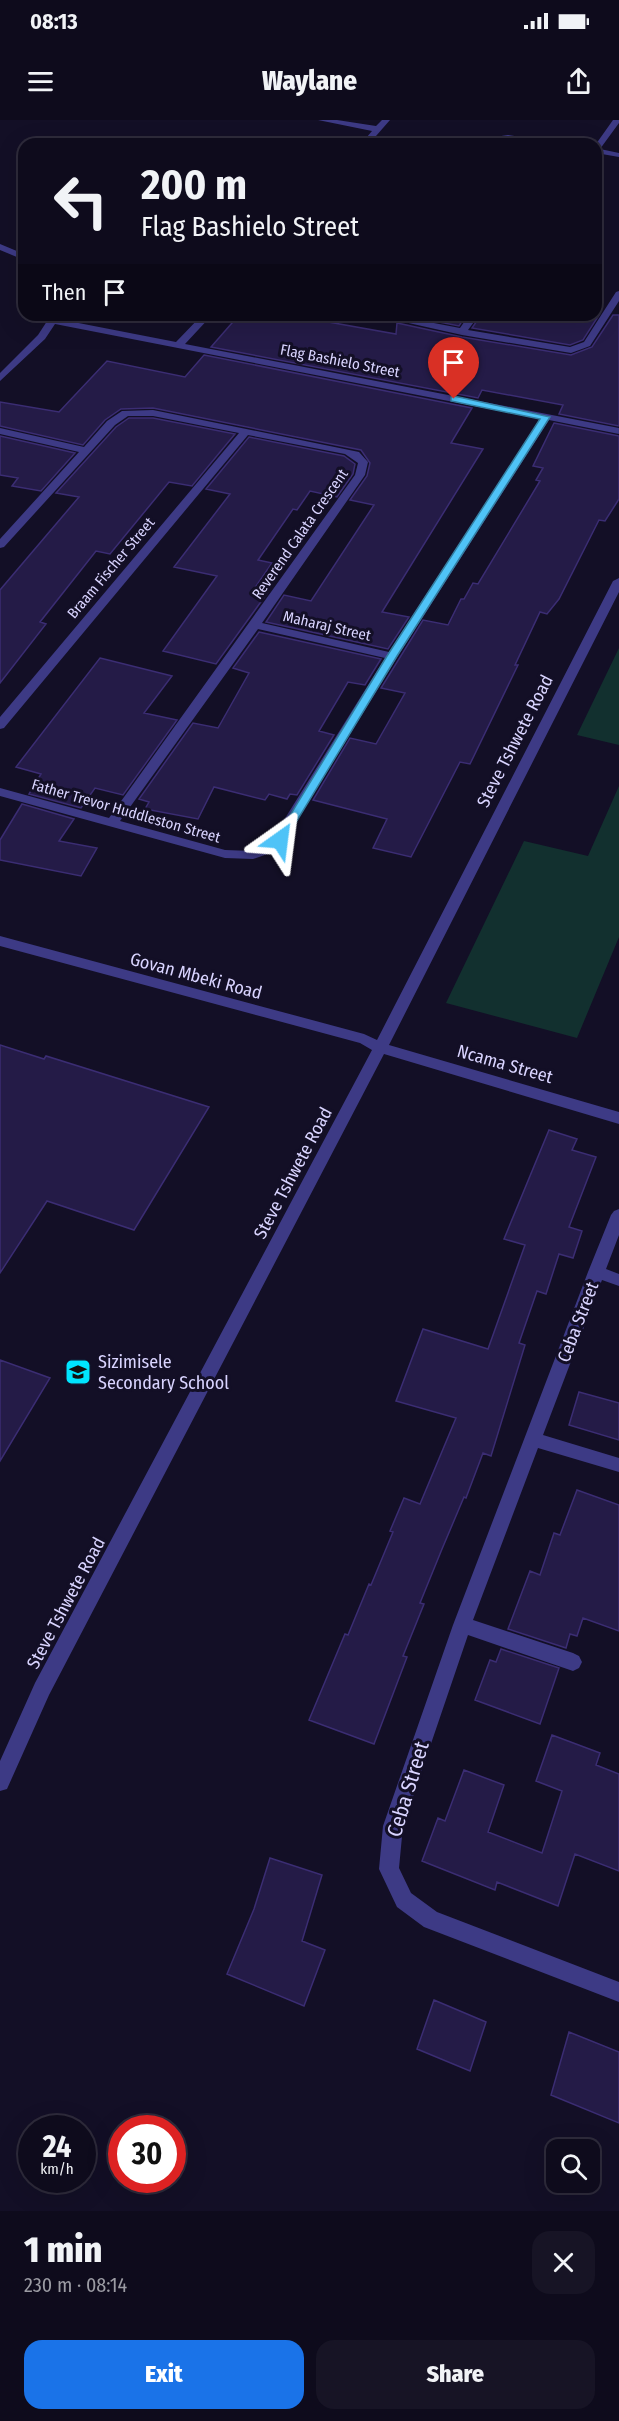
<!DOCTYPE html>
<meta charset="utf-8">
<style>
body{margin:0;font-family:"Fira Sans Condensed",sans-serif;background:#171425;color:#f1f3f6;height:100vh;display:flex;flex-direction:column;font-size:22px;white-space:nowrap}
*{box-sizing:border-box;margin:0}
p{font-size:20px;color:#9b9ba3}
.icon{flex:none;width:33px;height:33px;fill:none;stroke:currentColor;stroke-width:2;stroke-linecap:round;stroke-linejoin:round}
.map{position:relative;height:2091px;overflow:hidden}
.sheet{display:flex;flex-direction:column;background:#0e0b1c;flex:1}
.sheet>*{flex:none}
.top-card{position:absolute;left:18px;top:18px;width:584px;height:183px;border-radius:18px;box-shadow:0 6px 24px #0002,0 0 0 2px #2e2b3b;background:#0e0b1c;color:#f1f3f6;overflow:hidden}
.fabs{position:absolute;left:546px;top:2019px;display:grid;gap:12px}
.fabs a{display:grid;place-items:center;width:54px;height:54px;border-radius:12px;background:#0e0b1c;box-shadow:0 6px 24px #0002,0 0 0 2px #2e2b3b;font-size:30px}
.speed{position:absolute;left:18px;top:1995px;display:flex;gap:12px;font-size:30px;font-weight:700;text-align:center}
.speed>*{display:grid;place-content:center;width:78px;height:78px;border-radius:50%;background:#0e0b1c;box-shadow:0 6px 24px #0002,0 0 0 2px #2e2b3b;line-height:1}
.speed small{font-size:15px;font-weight:400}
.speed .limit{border:9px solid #d22;background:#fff;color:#111}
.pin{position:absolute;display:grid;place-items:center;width:51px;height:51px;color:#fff;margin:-62px -26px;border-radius:50% 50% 50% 0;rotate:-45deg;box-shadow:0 0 6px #0007}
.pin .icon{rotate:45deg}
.me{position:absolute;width:66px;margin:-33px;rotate:31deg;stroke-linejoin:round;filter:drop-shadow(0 0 4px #0008)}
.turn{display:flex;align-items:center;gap:21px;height:126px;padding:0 24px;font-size:27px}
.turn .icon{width:78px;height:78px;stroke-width:2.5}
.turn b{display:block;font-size:42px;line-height:51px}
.then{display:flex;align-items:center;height:57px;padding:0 24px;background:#0003;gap:12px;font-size:22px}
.round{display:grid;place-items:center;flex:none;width:63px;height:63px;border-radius:18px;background:#171425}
.summary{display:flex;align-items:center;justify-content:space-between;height:102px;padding:0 24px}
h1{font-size:36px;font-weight:800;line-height:45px}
.primary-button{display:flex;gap:12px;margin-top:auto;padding:12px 24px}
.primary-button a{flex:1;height:69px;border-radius:18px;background:#1a73e8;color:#fff;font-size:24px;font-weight:800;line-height:69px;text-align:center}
.primary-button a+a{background:#171425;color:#f1f3f6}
.status{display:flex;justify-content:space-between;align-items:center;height:42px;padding:0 30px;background:#0e0b1c;direction:ltr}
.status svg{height:16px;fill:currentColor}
header{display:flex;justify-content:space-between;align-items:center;height:78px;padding:0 24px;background:#0e0b1c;font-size:27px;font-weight:800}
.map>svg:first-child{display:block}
.green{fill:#12302f}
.building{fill:#241b47;stroke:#3b2d73;stroke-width:1.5}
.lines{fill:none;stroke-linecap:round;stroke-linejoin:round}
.street{fill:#3d3a85;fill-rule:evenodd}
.route{fill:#4fc3f7;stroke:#337fa1;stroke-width:1.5}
.labels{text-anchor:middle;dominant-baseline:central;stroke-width:6;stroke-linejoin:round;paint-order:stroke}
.far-street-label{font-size:15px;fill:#d9d4ff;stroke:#130f26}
.street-label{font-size:18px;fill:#d9d4ff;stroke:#130f26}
.poi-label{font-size:18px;fill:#d9d4ff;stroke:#130f26;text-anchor:start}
.near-street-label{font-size:21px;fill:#d9d4ff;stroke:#130f26}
</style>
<div class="status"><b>08:13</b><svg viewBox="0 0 49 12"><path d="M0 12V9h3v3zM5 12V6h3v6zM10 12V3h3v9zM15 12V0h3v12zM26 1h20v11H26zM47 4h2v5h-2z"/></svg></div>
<header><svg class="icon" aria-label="menu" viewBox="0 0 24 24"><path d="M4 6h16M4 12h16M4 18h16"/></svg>Waylane<svg class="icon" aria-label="share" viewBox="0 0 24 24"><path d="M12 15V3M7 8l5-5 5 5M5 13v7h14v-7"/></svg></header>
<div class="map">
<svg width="619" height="2091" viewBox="0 0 619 2091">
<rect width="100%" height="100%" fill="#130f26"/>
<path class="green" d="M619,528V625L577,615Z
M619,666V817L577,918L446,883L524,721L588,736Z"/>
<path class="building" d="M239,195H289L396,214L397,203L462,217L571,235L592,227L613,195H619V306L559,294L563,285L482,270L478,278L211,227Z
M404,195H466L459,206Z
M481,195H599L583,220L570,225L472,208Z
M204,235L472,288L451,323L483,329L382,492L409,497L388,529L266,502L284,475L311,481L374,385L350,380L367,356L370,343L361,330L153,288L121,289L105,300L83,325L0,306V282L59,292L107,241L185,257Z
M129,298H153L235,314L192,366L169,362L110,434L96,431L40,502L46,504L0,563V470L79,377L56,373L116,307Z
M554,303L619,316V379L605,401L599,400L559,479L547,494L540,492L515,545H518L470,644L460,642L411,737L373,728L387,699L313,680L350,618L376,624L405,573L381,568L423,500L448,505L461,479H464L473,463L478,464L540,361L536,360L543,348L533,346Z
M0,316L75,333L41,371L12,366L18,358L0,355Z
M249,317L344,336L355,344L353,354L337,377L310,371L297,390L293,389L258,440L272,443L254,469L268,472L216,544L163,531L217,456L174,447L230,374L206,369Z
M259,512L381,539L365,565L348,562L319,611L334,615L297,675L290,674L287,679L269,674L265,680L214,667L198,699L145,689L149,682L139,679L193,603L218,608L249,553L233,548Z
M100,538L172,556L144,593L177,600L123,675L95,668L81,688L29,674L41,654L16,647Z
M22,684L74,699L59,721L97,728L81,756L0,740V720Z
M0,925L44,939L46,936L209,987L134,1110L47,1081L0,1153Z
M549,1010L577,1019L572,1030L596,1037L569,1107L582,1111L573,1138L559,1134L546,1174L537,1171L519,1223L525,1225L491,1336L483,1333L466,1378L464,1377L442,1429L420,1483L424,1484L403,1536L407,1537L374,1624L309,1600L345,1514L348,1515L369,1464L371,1465L393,1412L390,1411L404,1378L420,1384L456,1298L396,1281L423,1209L488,1229L525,1125L504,1119Z
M0,1240L50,1258L0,1341Z
M579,1272L619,1283V1320L569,1305Z
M577,1370L619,1385V1511L583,1498L577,1516L570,1514L566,1528L508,1509L530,1451L540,1455L554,1413L560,1415Z
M501,1529L559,1548L540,1604L475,1580L490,1540L496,1542Z
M552,1615L600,1633L596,1645L619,1654V1751L575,1734L558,1786L497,1762L495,1770L422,1741L438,1698L445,1701L464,1650L504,1665L488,1712L542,1733L562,1671L536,1661Z
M270,1738L322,1755L302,1821L325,1830L304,1886L227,1854L254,1789Z
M434,1880L486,1902L470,1951L417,1929Z
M569,1912L619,1932V2003L551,1975Z"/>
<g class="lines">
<path class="street" d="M318,0H337L376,6L382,0H390L369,24H361L372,11Z
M613,0H619V3L600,29L619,33V37L596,33V24Z
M508,15L553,22L557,24L508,20L479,24L488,18Z
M0,124L24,134V140L0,130Z
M619,171V181L590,226L571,233L462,215L373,195H392L460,208L469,195H479L468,210L570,227L584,222L616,172Z
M51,195H61L58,199L176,222L202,195H212L185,224L619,308V314L549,300L398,536L279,730L253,739L225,738L0,676V668L109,698L355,355L358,343L345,334L248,315L4,608L0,609V597L239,313L153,296H128L115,305L4,427L0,428V419L79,332L0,314V308L84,327L107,301L122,291L153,290L359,332L368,342L365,355L262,503L389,532L540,299L55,204L45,219L0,261V253L38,215ZM258,509L385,538L269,724L252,731L225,730L120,701Z
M619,458V472L389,925L619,992V1004L384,934L49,1575L7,1669L0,1671V1641L35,1563L372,930L360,923L0,826V816L364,914L377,920L613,461Z
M619,1089V1115L606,1149L619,1154V1166L602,1160L543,1315L619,1338V1352L538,1328L473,1500L573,1533L579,1536L582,1542L579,1548L573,1551L468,1515L403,1706L399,1748L411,1773L437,1792L619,1862V1882L424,1807L397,1787L379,1749L383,1706L453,1505L588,1152L611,1095L614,1091Z"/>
</g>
<path class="route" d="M454,276L550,297L397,536L284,722H276L275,720L387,536L540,299L451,281V277Z"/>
<defs>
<g id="school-square" transform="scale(1.35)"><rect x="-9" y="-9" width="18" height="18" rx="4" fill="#00e5ff" stroke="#130f26"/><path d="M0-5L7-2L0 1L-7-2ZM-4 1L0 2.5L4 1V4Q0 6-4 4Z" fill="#111"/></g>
</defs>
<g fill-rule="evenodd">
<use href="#school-square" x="78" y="1252"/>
</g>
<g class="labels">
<g class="far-street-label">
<text transform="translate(340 241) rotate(11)">Flag Bashielo Street</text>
<text transform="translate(300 414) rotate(-55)">Reverend Calata Crescent</text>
<text transform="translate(111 448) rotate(-50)">Braam Fischer Street</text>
<text transform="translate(327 506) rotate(13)">Maharaj Street</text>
<text transform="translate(126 691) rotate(16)">Father Trevor Huddleston Street</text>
</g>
<g class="street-label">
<text transform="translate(515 621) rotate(-63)">Steve Tshwete Road</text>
<text transform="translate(196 856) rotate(15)">Govan Mbeki Road</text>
<text transform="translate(505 944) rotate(16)">Ncama Street</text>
<text transform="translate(293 1053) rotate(-62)">Steve Tshwete Road</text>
<text transform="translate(578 1202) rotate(-69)">Ceba Street</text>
<text transform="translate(66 1483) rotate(-62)">Steve Tshwete Road</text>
</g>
<g class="poi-label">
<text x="98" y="1242">Sizimisele<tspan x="98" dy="21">Secondary School</tspan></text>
</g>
<g class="near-street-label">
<text transform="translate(408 1669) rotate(-73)">Ceba Street</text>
</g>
</g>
</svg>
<div class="fabs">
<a><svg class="icon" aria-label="search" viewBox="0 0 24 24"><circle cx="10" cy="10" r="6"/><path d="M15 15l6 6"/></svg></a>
</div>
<div class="speed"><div>24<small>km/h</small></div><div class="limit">30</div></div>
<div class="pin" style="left:454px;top:279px;background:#d93025"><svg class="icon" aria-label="arrive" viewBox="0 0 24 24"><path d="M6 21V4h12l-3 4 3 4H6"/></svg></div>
<svg class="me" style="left:280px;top:720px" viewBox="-20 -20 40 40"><path d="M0-17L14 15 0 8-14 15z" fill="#4fc3f7" stroke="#fff" stroke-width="4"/></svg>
<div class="top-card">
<div class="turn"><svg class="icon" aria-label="left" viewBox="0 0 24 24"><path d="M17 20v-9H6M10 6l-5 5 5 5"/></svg><div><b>200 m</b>Flag Bashielo Street</div></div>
<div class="then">Then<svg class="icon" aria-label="arrive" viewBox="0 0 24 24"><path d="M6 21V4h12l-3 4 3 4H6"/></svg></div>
</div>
</div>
<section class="sheet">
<div class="summary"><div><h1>1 min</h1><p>230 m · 08:14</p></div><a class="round"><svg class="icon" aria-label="close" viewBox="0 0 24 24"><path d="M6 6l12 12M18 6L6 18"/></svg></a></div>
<div class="primary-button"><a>Exit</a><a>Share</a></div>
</section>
